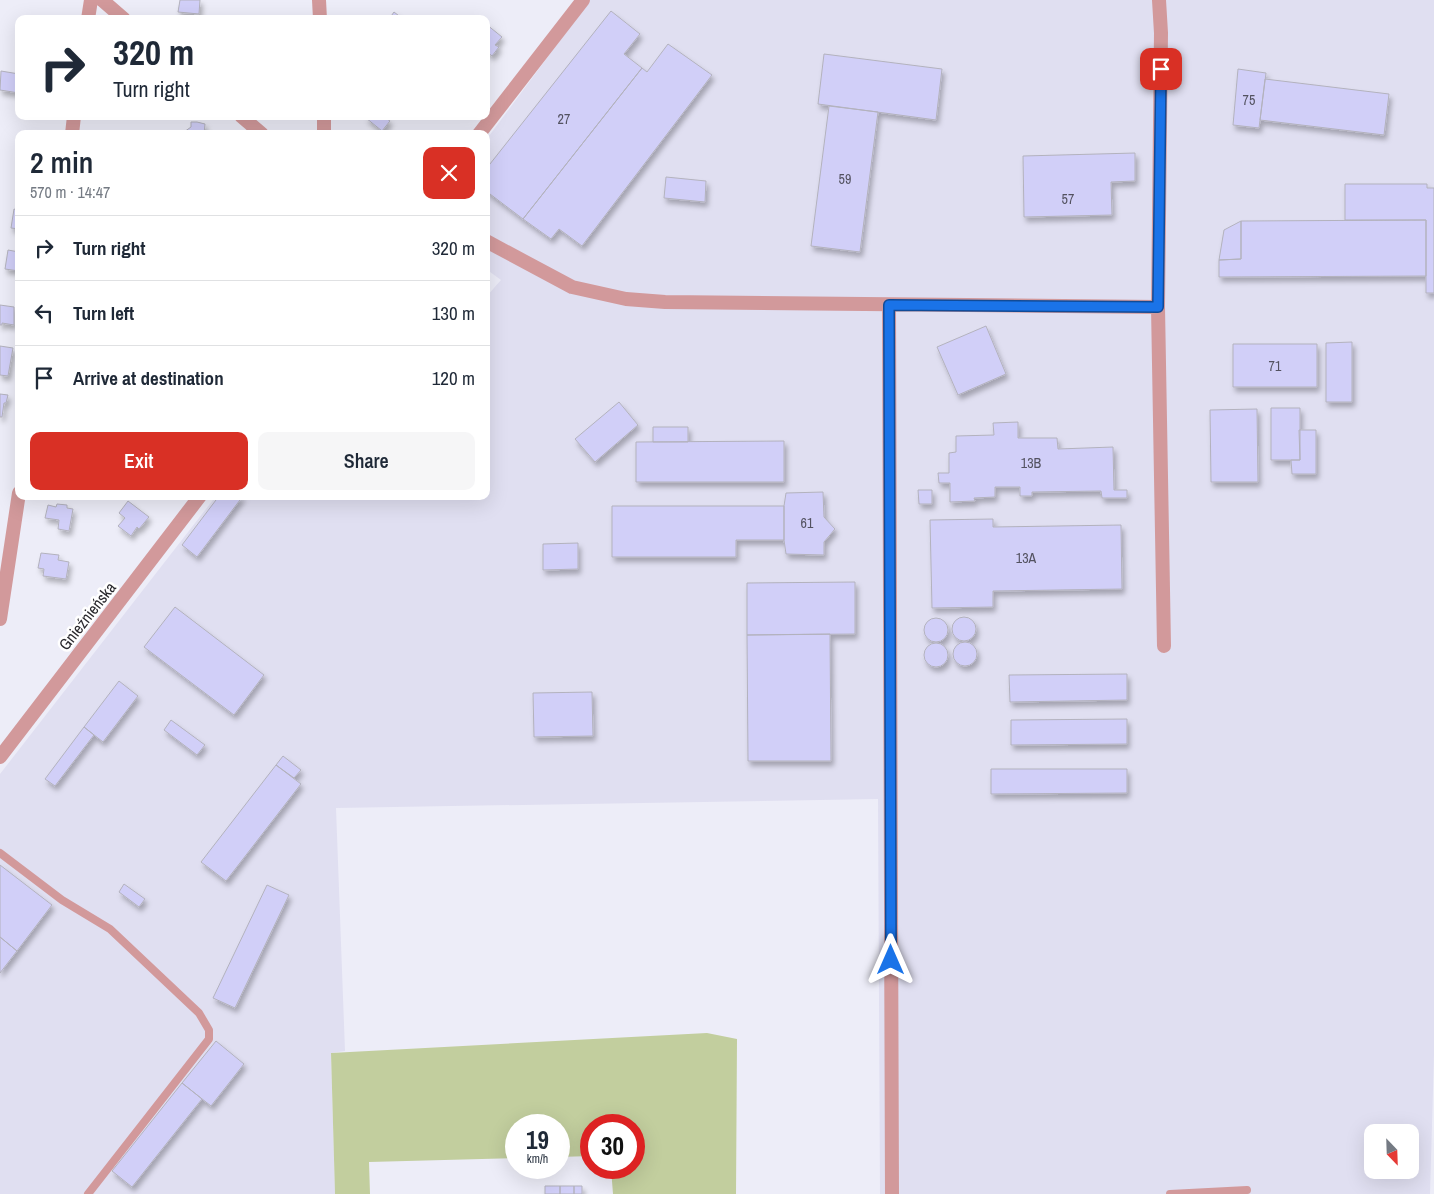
<!DOCTYPE html>
<meta charset="utf-8">
<style>
body{margin:0;font-family:"Archivo Narrow",sans-serif;background:#f6f6f7;color:#1f2937;height:100vh;display:flex;flex-direction:column;font-size:19px;white-space:nowrap}
*{box-sizing:border-box;margin:0}
p{font-size:16px;color:#747a83}
.icon{flex:none;width:28px;height:28px;fill:none;stroke:currentColor;stroke-width:2;stroke-linecap:round;stroke-linejoin:round}
.map{position:relative;flex:1;overflow:hidden}
.panel{position:absolute;left:15px;top:130px;width:475px;height:370px;display:flex;flex-direction:column;background:#fff;border-radius:10px;box-shadow:0 5px 20px #0002}
.panel>*{flex:none}
.top-card{position:absolute;left:15px;top:15px;width:475px;height:105px;border-radius:10px;box-shadow:0 5px 20px #0002;background:#fff;color:#1f2937;overflow:hidden}
.needle{width:32px;rotate:157deg}
.buttons{position:absolute;left:1364px;top:1124px;display:grid;gap:10px}
.buttons a{display:grid;place-items:center;width:55px;height:55px;border-radius:10px;background:#fff;box-shadow:0 5px 20px #0002;font-size:25px}
.speed{position:absolute;left:505px;top:1114px;display:flex;gap:10px;font-size:25px;font-weight:700;text-align:center}
.speed>*{display:grid;place-content:center;width:65px;height:65px;border-radius:50%;background:#fff;box-shadow:0 5px 20px #0002;line-height:1}
.speed small{font-size:12px;font-weight:400}
.speed .limit{border:8px solid #d22;background:#fff;color:#111}
.pin{position:absolute;display:grid;place-items:center;width:42px;height:42px;color:#fff;margin:-21px;border-radius:10px;box-shadow:0 2px 8px #0006}
.me{position:absolute;width:55px;margin:-28px;rotate:0deg;stroke-linejoin:round;filter:drop-shadow(0 0 4px #0008)}
.turn{display:flex;align-items:center;gap:18px;height:105px;padding:0 15px;font-size:22px}
.turn .icon{width:65px;height:65px;stroke-width:2.5}
.turn b{display:block;font-size:35px;line-height:42px}
.round{display:grid;place-items:center;flex:none;width:52px;height:52px;border-radius:10px;background:#f6f6f7}
.summary{display:flex;align-items:center;justify-content:space-between;height:85px;padding:0 15px}
h1{font-size:30px;font-weight:600;line-height:38px}
.action{display:flex;gap:10px;margin-top:auto;padding:10px 15px}
.action a{flex:1;height:58px;border-radius:10px;background:#d93025;color:#fff;font-size:20px;font-weight:600;line-height:58px;text-align:center}
.action a+a{background:#f6f6f7;color:#1f2937}
ul{padding:0;list-style:none}
li{display:flex;align-items:center;gap:15px;height:65px;padding:0 15px;border-top:1px solid #e0e1e3}
li div{flex:1}
li b{display:block;font-size:19px}
li em{font-style:normal}
.map>svg:first-child{display:block}
.built{fill:#e0dff1;fill-rule:evenodd}
.green{fill:#c2ce9e}
.building{fill:#d1cff8;stroke:#b3b2bd;filter:url(#shadow)}
.lines{fill:none;stroke-linecap:round;stroke-linejoin:round}
.service{stroke:#d2999b;stroke-width:8}
.minor{stroke:#d2999b;stroke-width:14}
.route-casing{stroke:#114b97;stroke-width:12}
.route{stroke:#1a73e8;stroke-width:9}
.labels{text-anchor:middle;dominant-baseline:central;stroke-width:5;stroke-linejoin:round;paint-order:stroke}
.number-label{font-size:14px;fill:#535260}
.street-label{font-size:16px;fill:#29282d;stroke:#fff}
</style>
<div class="map">
<svg width="1434" height="1194" viewBox="0 0 1434 1194">
<defs>
<filter id="shadow"><feDropShadow dx="2.5" dy="4.5" stdDeviation="2.5" flood-color="#0004"/></filter>
</defs>
<rect width="100%" height="100%" fill="#ededf8"/>
<path class="built" d="M590,0H1434V1055L1430,1194H880L878,799L336,808L345,1051L331,1053L335,1194H0V774L216,496H486V297L501,280L486,269V140ZM1372,1132H1410V1170H1372Z"/>
<path class="green" d="M707,1033L737,1039L736,1194H613L611,1168H634V1125H591V1156L559,1157V1125H516V1158L369,1162L370,1194H335L331,1053Z"/>
<path class="building" d="M180,0H200L199,14L178,12Z
M611,11L640,34L624,54L642,68L523,219L486,191V169Z
M394,12L403,19H389Z
M486,24L502,37L495,45L499,47L492,56L486,51Z
M668,44L712,75L582,246L559,229L551,239L523,219L642,68L647,72Z
M824,54L942,69L936,120L818,104Z
M1238,69L1266,73L1259,128L1233,125Z
M1,71L19,74V93L0,90Z
M1265,79L1389,94L1384,135L1260,120Z
M829,106L878,112L860,252L811,246Z
M367,116H383L390,121L382,131L366,118Z
M191,122H197L205,124L204,134H177V131L184,132L191,127Z
M1135,153V181L1111,182L1112,215L1024,217L1023,156Z
M666,177L706,181L705,202L664,198Z
M1345,184H1427V188H1434V293H1426V220H1345Z
M17,203H19V229L11,228L14,209L17,210Z
M1426,220V276L1219,277V260L1241,259V221Z
M1241,221V259L1219,260L1224,230Z
M8,250L19,252V271L5,269Z
M0,305L14,307V325L2,323V325H0Z
M986,326L1006,374L958,395L937,347Z
M1352,342V402H1326V343Z
M1233,344H1317V387H1233Z
M0,346L13,348L8,376L0,375Z
M0,394L8,395L6,403H4L2,417H0Z
M619,402L638,425L595,462L575,439Z
M1271,408H1300V460H1271Z
M1257,409L1258,482H1211L1210,410Z
M1018,422V438H1057L1058,449L1113,447L1114,490H1127V498H1102L1101,491L1032,492V496H1020V487H995V497L974,498L975,501L950,502V483H939L938,473H949V453L956,452V436L994,435L993,423Z
M653,427H688V442H653Z
M1299,430H1316V474H1292L1291,460H1300Z
M784,441V482H636V442Z
M918,490H932V504H919Z
M823,492L824,517L835,529L824,542V555L786,554L784,540V506L786,493Z
M219,496H243L197,557L182,545Z
M128,501L149,517L139,529L137,527L131,536L118,526L125,518L119,513Z
M57,504L67,505V508L73,509L69,531L58,529L59,520L45,518L48,505L56,507Z
M612,506H784V540H736V557H612Z
M993,519V527L1121,525L1122,589L993,591V607L932,608L930,520Z
M578,543V569L543,570V544Z
M41,553L59,555L58,560L69,562L66,579L43,576L44,569L38,568Z
M855,582V634L747,635V583Z
M175,607L264,675L234,715L144,647Z
M952 629a12 12 0 1 1 24 0a12 12 0 1 1-24 0Z
M924 630a12 12 0 1 1 24 0a12 12 0 1 1-24 0Z
M830,634L831,761H748L747,635Z
M953 654a12 12 0 1 1 24 0a12 12 0 1 1-24 0Z
M924 655a12 12 0 1 1 24 0a12 12 0 1 1-24 0Z
M1127,674V700L1010,702L1009,675Z
M119,681L138,696L103,742L84,727Z
M592,692L593,736L534,737L533,693Z
M1127,719V744L1011,745V720Z
M171,720L205,745L197,755L164,730Z
M84,727L94,735L55,786L45,779Z
M283,756L301,770L294,778L276,765Z
M276,765L301,784L226,881L201,862Z
M991,769H1127V793L991,794Z
M0,865L52,905L17,951L0,937Z
M124,884L145,899L139,907L119,892Z
M267,885L289,895L235,1008L213,998Z
M0,937L17,951L0,973Z
M216,1041L244,1064L211,1106L182,1083Z
M182,1083L202,1099L132,1187L112,1171Z
M545,1186H560V1194H545Z
M560,1186H574V1194H560Z
M574,1186H582V1194H574Z"/>
<g class="lines">
<path class="service" d="M0,853L62,900L110,929L199,1013L209,1030V1039L88,1194
M1170,1194L1247,1190"/>
<path class="minor" d="M102,0L124,19
M319,0L320,19
M1159,0L1161,33L1158,307L1164,646
M88,19L91,0
M241,116L262,134
M324,116V134
M72,134L74,116
M479,134L583,0
M486,241L572,287L626,299L665,302L1158,307
M889,305L892,1194
M0,619L19,493
M0,757L200,496"/>
</g>
<g class="lines">
<g class="route-casing">
<path id="route" d="M891,960L889,305L1158,307L1161,69"/>
</g>
<use href="#route" class="route"/>
</g>
<g class="labels">
<g class="number-label">
<text x="1249" y="100">75</text>
<text x="564" y="119">27</text>
<text x="845" y="179">59</text>
<text x="1068" y="199">57</text>
<text x="1275" y="366">71</text>
<text x="1031" y="463">13B</text>
<text x="807" y="523">61</text>
<text x="1026" y="558">13A</text>
</g>
<g class="street-label">
<text transform="translate(87 616) rotate(-52)">Gnieźnieńska</text>
</g>
</g>
</svg>
<div class="buttons">
<a><svg class="needle" viewBox="-14 -14 28 28"><path d="M0-13l5 13h-10z" fill="#e53935"/><path d="M0 13l5-13h-10z" fill="#747a83"/></svg></a>
</div>
<div class="speed"><div>19<small>km/h</small></div><div class="limit">30</div></div>
<div class="pin" style="left:1161px;top:69px;background:#d93025"><svg class="icon" aria-label="arrive" viewBox="0 0 24 24"><path d="M6 21V4h12l-3 4 3 4H6"/></svg></div>
<svg class="me" style="left:891px;top:960px" viewBox="-20 -20 40 40"><path d="M0-17L14 15 0 8-14 15z" fill="#1a73e8" stroke="#fff" stroke-width="4"/></svg>
<div class="top-card">
<div class="turn"><svg class="icon" aria-label="right" viewBox="0 0 24 24"><path d="M7 20v-9h11M14 6l5 5-5 5"/></svg><div><b>320 m</b>Turn right</div></div>
</div>
<section class="panel">
<div class="summary"><div><h1>2 min</h1><p>570 m · 14:47</p></div><a class="round" style="background:#d93025;color:#fff"><svg class="icon" aria-label="close" viewBox="0 0 24 24"><path d="M6 6l12 12M18 6L6 18"/></svg></a></div>
<ul>
<li><svg class="icon" aria-label="right" viewBox="0 0 24 24"><path d="M7 20v-9h11M14 6l5 5-5 5"/></svg><div><b>Turn right</b></div><em>320 m</em></li>
<li><svg class="icon" aria-label="left" viewBox="0 0 24 24"><path d="M17 20v-9H6M10 6l-5 5 5 5"/></svg><div><b>Turn left</b></div><em>130 m</em></li>
<li><svg class="icon" aria-label="arrive" viewBox="0 0 24 24"><path d="M6 21V4h12l-3 4 3 4H6"/></svg><div><b>Arrive at destination</b></div><em>120 m</em></li>
</ul>
<div class="action"><a>Exit</a><a>Share</a></div>
</section>
</div>
